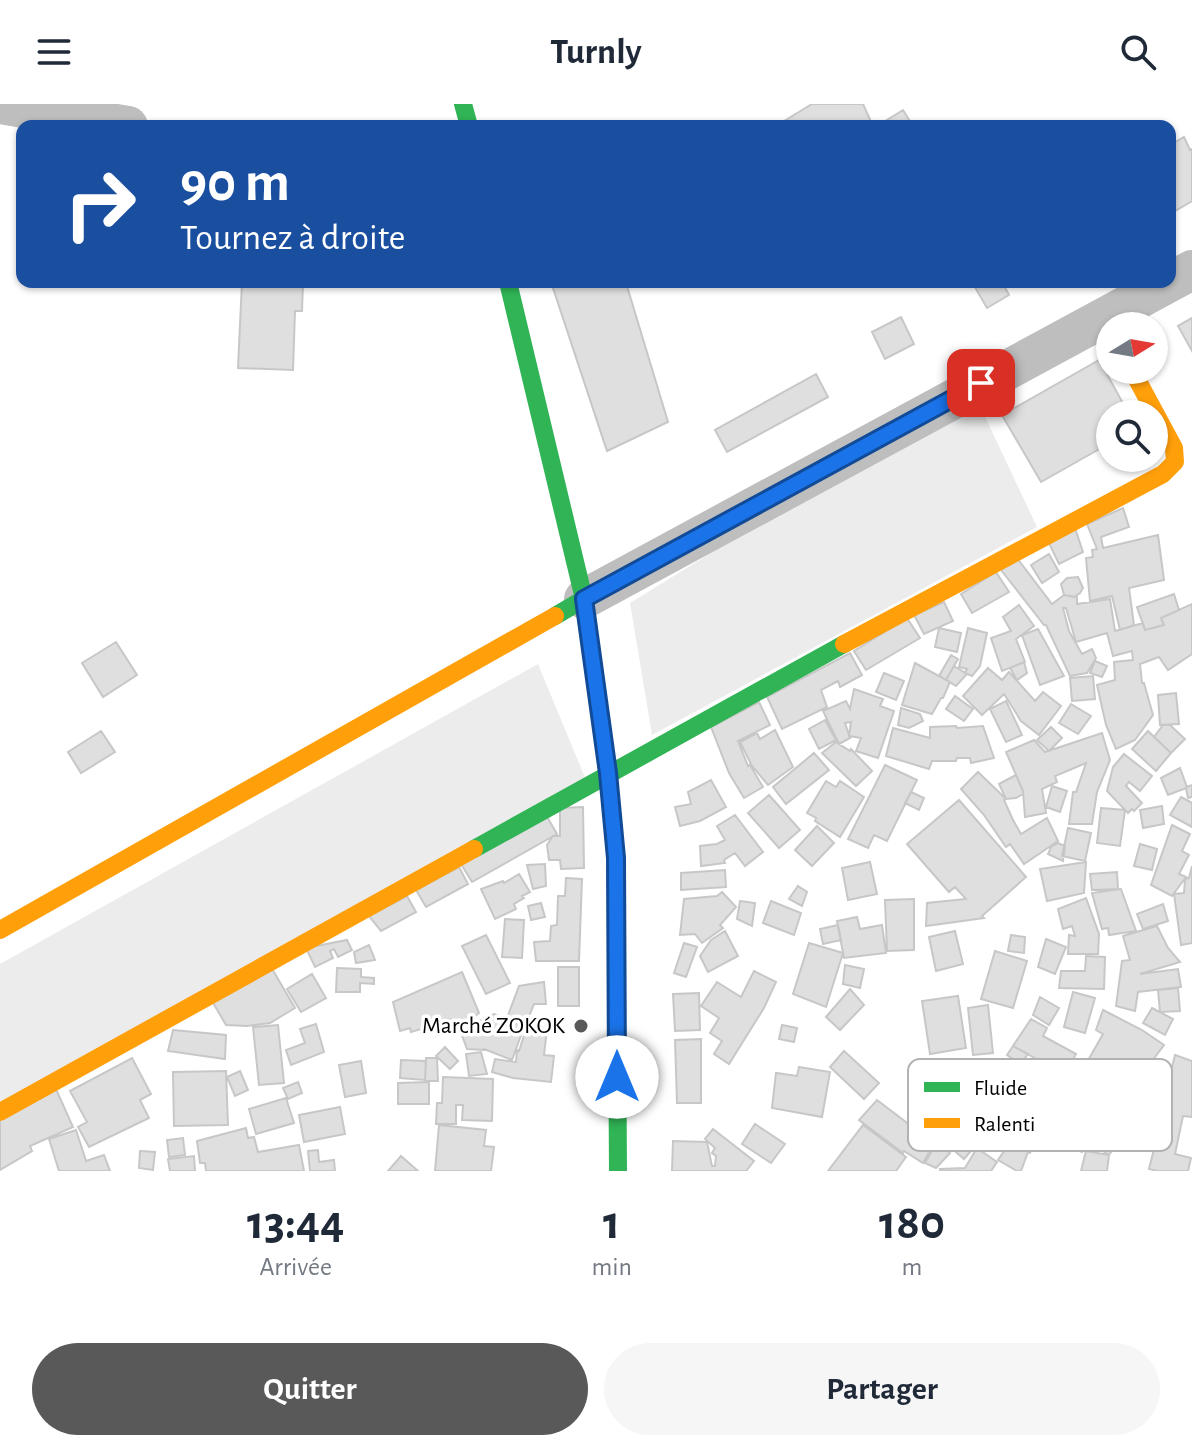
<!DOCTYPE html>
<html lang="fr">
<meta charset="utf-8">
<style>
body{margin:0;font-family:"Alegreya Sans",sans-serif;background:#f6f6f7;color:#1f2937;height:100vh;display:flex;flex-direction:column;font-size:30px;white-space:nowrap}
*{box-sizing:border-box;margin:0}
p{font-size:26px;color:#747a83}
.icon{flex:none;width:44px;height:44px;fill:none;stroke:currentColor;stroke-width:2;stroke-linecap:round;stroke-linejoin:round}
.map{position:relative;height:1067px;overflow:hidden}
.drawer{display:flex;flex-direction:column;background:#fff;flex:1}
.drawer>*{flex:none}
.hud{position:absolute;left:16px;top:16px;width:1160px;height:168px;border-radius:16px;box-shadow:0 2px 6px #0004;background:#1a4fa0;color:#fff;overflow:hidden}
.needle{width:52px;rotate:79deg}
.fabs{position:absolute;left:1096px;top:208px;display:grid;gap:16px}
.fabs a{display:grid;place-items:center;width:72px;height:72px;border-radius:50%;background:#fff;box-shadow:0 2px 6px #0004;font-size:40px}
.pin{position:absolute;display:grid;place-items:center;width:68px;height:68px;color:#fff;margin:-34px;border-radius:16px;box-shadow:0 4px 12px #0006}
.me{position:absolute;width:88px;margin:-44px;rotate:0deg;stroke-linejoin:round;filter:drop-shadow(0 0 6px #0008)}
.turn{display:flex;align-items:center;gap:28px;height:168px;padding:0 32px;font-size:36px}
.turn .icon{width:104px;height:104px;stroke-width:2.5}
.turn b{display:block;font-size:56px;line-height:68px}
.eta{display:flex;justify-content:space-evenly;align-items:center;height:136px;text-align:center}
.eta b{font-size:48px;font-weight:700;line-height:56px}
.button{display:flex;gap:16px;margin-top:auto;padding:16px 32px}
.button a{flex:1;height:92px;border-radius:48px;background:#595959;color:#fff;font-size:32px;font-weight:700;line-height:92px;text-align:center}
.button a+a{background:#f6f6f7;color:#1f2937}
header{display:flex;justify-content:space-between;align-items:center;height:104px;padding:0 32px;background:#fff;font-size:36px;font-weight:700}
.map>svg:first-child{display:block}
.green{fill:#ececec}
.building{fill:#dfdfdf;stroke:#c7c7c7;stroke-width:2}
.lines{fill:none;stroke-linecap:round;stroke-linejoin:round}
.street{stroke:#bebebe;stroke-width:40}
.fast{stroke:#30b455;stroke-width:18}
.slow{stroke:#ff9f0a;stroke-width:18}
.route-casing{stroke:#114b97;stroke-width:20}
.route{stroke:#1a73e8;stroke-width:14}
.poi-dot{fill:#595959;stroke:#fff;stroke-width:3}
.labels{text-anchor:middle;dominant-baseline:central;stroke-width:7;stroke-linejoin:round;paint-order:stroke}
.poi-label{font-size:24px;fill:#000;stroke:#fff;text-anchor:end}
.key{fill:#fff;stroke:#b2b2b2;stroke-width:2}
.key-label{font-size:22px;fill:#000}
</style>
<header><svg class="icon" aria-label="menu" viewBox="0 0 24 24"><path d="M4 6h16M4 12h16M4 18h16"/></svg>Turnly<svg class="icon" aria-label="search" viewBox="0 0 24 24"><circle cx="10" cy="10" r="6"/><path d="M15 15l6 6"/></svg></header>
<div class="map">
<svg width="1192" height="1067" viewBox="0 0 1192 1067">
<rect width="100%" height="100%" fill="#fff"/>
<path class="green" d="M973,287L1037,423L652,631L630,499Z
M538,560L586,676L0,1002V860Z"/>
<path class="building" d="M812,0H863L873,22H776Z
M903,6L913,22H884L882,19Z
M1184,33L1190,46L1192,45V97L1170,110V41Z
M242,178L303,179L302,207H295L293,266L238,264Z
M551,178H635L627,182L668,318L607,347Z
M972,178H1002L1009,191L987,204Z
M901,213L914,240L885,255L872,228Z
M1192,214V247L1178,222Z
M1099,256L1129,310H1110V339L1041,378L1002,311Z
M816,270L828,293L727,348L715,326Z
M1123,404L1129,423L1101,433L1103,444L1158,431L1164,476L1129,484L1134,521L1120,526L1112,492L1090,497L1086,454L1093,453L1092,446L1097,445L1087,420Z
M1075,424L1083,448L1059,460L1048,437Z
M1049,450L1059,468L1042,479L1031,461Z
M1017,454L1052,500L1064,491L1077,493V500L1110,495L1115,527L1143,519L1145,526L1164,521L1161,514L1192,500V550L1168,566L1159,553L1140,560L1142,579H1144L1153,611L1135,636L1116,645L1106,621L1097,581L1115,576L1114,558L1133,556L1132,547L1113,552L1107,529L1076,538L1066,504H1063L1069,527L1082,550L1092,545L1096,554L1087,569L1070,572L1046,521H1044L1001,466Z
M996,468L1009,488L972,509L961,490Z
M1078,473L1083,484L1080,489L1074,493L1064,491L1061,480L1067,474Z
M1174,490L1179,506L1161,514L1164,521L1145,526L1137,503Z
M944,498L953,517L924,530L914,511Z
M1019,501L1034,522L1016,535L1025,558L1002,567L991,534L1011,527L1003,513Z
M907,514L920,534L866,566L854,547Z
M939,524L961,529L957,548L935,543Z
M968,524L987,529L980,562L972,572L965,569L967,565L959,563Z
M1038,525L1064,572L1040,581L1022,531Z
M116,538L137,571L103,593L82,559Z
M850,549L862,571L840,583L838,577L821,586L827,603L782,625L767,593Z
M951,551L958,555L946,576L939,572Z
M1095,557L1107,562L1102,573L1090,569Z
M1024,558L1027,569L1017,576L1010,564Z
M915,559L950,578L943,594H941L932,610L902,601Z
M954,562L967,570L956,582L946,576Z
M988,564L1002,576L1009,568L1035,597L1043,588L1061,602L1039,631L1021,617L1004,590L982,611L963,592Z
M884,569L904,577L896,596L876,588Z
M1093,572L1095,595L1072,597L1070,574Z
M854,585L883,595L880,602L894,607L878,654L856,647L861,634L849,632L851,618L845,619L850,634L839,640L823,607L846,597L850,605Z
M1176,589L1179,620L1160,621L1158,591Z
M955,592L973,605L964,617L946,605Z
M1006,597L1022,631L1006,638L990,605Z
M759,598L770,621L738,637L748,662L750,661L763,683L744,694L729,669L711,623Z
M1071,600L1091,612L1078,630L1059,619Z
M901,604L920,610L923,617L909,624L898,621Z
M825,616L836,636L819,645L809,625Z
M1163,621H1170L1185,635L1171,649L1154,633Z
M956,622L957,624L983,622L994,654L971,659L970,654H957L956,657H932L929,665L886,652L893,624L930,634V623Z
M1051,623L1062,634L1049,647L1037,636Z
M775,626L793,663L768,681L752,662L740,638L757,629L760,635Z
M101,627L115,648L81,669L68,648Z
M1148,627L1171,649L1156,667L1132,645Z
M1102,629L1110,656L1097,688L1092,720H1069L1073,688H1076L1086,659L1055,672L1057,678L1042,685L1046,709L1025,713L1023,687L1006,648L1034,636L1045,648Z
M836,638L850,647L851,645L872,667L856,682L822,649Z
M814,649L829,666L786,700L773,683Z
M1124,650L1152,672L1140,687L1129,678L1126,682L1142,699L1134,707L1132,705L1128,709L1107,687L1113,663Z
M885,661L917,676L887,737L874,731L868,744L848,735Z
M1180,664L1187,683L1192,681V693L1188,694L1186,684L1168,691L1161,674Z
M978,668L1006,695L1004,696L1013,716L1021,730L1047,714L1058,737L1024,760L1010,740L1006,743L984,711L961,685Z
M1016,671L1023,687V690L1016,694L1006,695L999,680Z
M711,676L726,703L700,717L680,722L675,703L691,700L688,688Z
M826,677L836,683L840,677L864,693L840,733L815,717L816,714L807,709Z
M1052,682L1067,687L1060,708L1046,703Z
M911,688L924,694L919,706L905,699Z
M769,691L800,726L779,744L748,709Z
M1181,693L1192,699V723L1170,711Z
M959,696L1026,773L982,812L984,814L926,822L927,799L966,795L955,783L949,788L907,740Z
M1162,702L1164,720L1143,724L1140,706Z
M583,703L584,764L561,765L560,756H549L547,741L553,732H560V704Z
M1101,704L1125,706L1120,742L1097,739Z
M546,711L557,730L472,778L461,760Z
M735,711L763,748L745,762L735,749L724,756L725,759L701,762L700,742L717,740L725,736L717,722Z
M1172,721L1190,730L1182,747L1189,751L1179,770L1186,773L1172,792L1151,781Z
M817,722L834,739L812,762L795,746Z
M1068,724L1091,729L1085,757L1062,752Z
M1058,739L1065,742L1063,757L1048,750L1051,743Z
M1140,740L1157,745L1152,766L1134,762Z
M870,758L877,790L848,796L842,764Z
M1086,758L1084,789L1047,797L1040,765Z
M545,760L546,782L533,785L527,761Z
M1192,762V839L1181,841L1174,790L1184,789L1185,775L1189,774Z
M459,763L468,780L426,803L416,786Z
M725,766L726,783L681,786V769Z
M1117,768L1118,785L1092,786L1090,770Z
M519,770L530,788L522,792L524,794L514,800L516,805L495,815L481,785L503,777L504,779Z
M566,774L582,775L579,857H536L534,838L550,837L551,822L557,821L558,792H565Z
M798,782L807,788L802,802L789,795Z
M1121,785L1136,827L1109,831L1108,824L1102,825L1092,789Z
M722,788L736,803L720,821L723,824L702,839L695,830L680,831L684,795L717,792Z
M407,792L416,808L381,827L369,812Z
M1086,794L1099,830L1098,850H1068L1069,831L1075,832L1072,822L1063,825L1058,805Z
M914,795V846L887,847L885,796Z
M740,797L755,799L752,822L737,815Z
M771,797L801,809L794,831L763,819Z
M541,799L545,813L531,816L528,802Z
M1163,800L1168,817L1143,825L1137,810Z
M857,813L860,825L882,821L886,849L844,854L837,817Z
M505,815L524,816L522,854L502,853Z
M838,821L841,836L823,840L820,825Z
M1157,822L1168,844L1180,858L1140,870L1178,865L1181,883L1138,888L1135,907L1116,902L1122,857L1130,856L1123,832Z
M725,827L738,852L708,868L700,852L711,836Z
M955,827L963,860L936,867L929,833Z
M486,831L510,879L486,890L462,842Z
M1011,831L1025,833L1024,849L1008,847Z
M1046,835L1066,843L1055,870L1038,863Z
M347,836L352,846L338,853L334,845L330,847L333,854L315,863L306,844Z
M684,839L697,843L686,873L674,869Z
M809,839L843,849L826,903L793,890Z
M369,841L375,856L356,859L354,848Z
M995,847L1027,857L1013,904L981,895Z
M1086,852L1105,853L1104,885L1059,884L1061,867H1085Z
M845,861L864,865L860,884L843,880Z
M271,863L295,904L270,919L247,922L226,921L212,897Z
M558,863H579V902H558Z
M337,864L361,865V873L374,874V880L360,879V888H336Z
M754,867L776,878L764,904L729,960L714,950L722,937L710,929L719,914L701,902L717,878L741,893Z
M462,868L479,909L466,919L447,915L448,917L411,928L410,924L400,927L393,898Z
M312,870L326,894L301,908L287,885Z
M544,878L546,900H534L525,922L507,914L519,882Z
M1178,884L1180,907L1160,908L1158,886Z
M850,885L864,901L840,926L826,913Z
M1073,888L1095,894L1085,929L1064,923Z
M699,889L700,926L675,927L673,890Z
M958,892L966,944L930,950L922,897Z
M1040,893L1059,904L1049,921L1033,911Z
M988,901L993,949L973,951L968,904Z
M1152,904L1173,915L1165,931L1143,919Z
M1103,906L1142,926L1164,941L1150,960L1163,969L1148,991L1127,979L1121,994L1079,972L1103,930L1096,926Z
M494,910L524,923L512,956L484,945V946L467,945L460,926Z
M1031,915L1047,924L1043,932L1076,950L1065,971L1013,942Z
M316,920L324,948L291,961L286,946L305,939L300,925Z
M278,921L284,979L259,981L253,923Z
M782,921L797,924L794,938L779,935Z
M527,922L547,925L544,951L554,952L551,978L513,974L492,968L495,955L516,958L517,946L519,947Z
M173,926L226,931L225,955L168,947Z
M701,935V999H677L675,936Z
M1013,942L1028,950L1020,960L1007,951Z
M445,943L458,957L450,965L436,952Z
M844,947L879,979L864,995L830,963Z
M481,948L487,970L469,972L466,950Z
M1175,951L1192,957V1013L1183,1012L1175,1050L1191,1054L1188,1067H1158L1149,1065L1154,1045H1156L1158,1037L1150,1036L1158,1003L1168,1006L1169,997L1156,995L1158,986L1166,988Z
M132,954L151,990L140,996L149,1014L89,1043L78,1023L87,1018L70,987Z
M426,954H437L438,977H425Z
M401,956L426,957L425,976L400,974Z
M361,957L366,989L345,993L339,961Z
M799,963L830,968L822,1013L772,1004L776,969L797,972Z
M1041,965L1064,974L1050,1010L1030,1049L1028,1048L1021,1067H1017L998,1056L1011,1037L1009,1035L1028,999Z
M226,967L228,1021L174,1022L173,968Z
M240,967L248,986L235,992L227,973Z
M443,973L493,975L492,1017L462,1016L463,1001H456V1020H436L437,999H442Z
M991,974L1026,998L1013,1018L1008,1015L1001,1025L984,1014L991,1003H990L982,1014L993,1025L978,1043L976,1041L964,1055L949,1042L962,1029L959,1026L975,1010L971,1006Z
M298,978L302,989L288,995L283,984Z
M429,978V1000H398V979Z
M1073,979L1094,988L1084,1011L1102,1019L1104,1016L1124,1030L1109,1051L1089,1038L1095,1029L1090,1027L1082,1048L1050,1037Z
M55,983L73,1023L30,1042L32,1047L0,1066V1012Z
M286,994L294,1019L256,1030L249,1005Z
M877,996L919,1028L915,1033L931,1045L923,1059L904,1047L903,1049L859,1016Z
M340,1003L345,1030L304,1038L299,1011Z
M755,1020L785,1040L771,1059L742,1040Z
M439,1021L486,1026L484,1042L494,1043L491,1067H435Z
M863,1021L906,1053L896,1067H828Z
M246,1024L248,1034L254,1033L258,1048L299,1041L304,1067H206L205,1059H200L197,1037Z
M713,1025L754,1057L746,1067H672L673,1037L707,1038L712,1062H715L716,1052L712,1049L715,1044L705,1035Z
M76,1026L86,1057L104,1051L110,1067H59L49,1035Z
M183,1034L185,1051L169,1053L167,1036Z
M937,1038L950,1049L936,1064L925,1059Z
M977,1044L997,1058L991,1067H940V1065L965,1064Z
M318,1046L319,1058L334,1056L335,1067H310L308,1047Z
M140,1047L155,1048L153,1066L139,1064Z
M1086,1047L1109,1051L1107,1067H1081Z
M194,1052L195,1067H170L168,1055Z
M401,1052L418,1067H388Z"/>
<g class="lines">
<path class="street" d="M0,0L128,22
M584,495L1192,166"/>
<path class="fast" d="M463,0L469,22
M508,178L584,495L555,512
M584,495L608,669L616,754L618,1067
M474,745L844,540"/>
<path class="slow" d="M844,540L1163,370L1175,358L1174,344L1132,266
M0,826L555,512
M0,1008L474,745"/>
</g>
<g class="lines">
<g class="route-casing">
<path id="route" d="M617,973L616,754L608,669L584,495L981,279"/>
</g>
<use href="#route" class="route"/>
</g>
<circle class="poi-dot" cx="581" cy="922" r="8"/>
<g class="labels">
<g class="poi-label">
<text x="565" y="922">Marché ZOKOK</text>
</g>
</g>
<rect x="908" y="955" width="264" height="92" rx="12" class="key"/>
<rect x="924" y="978" width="36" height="10" fill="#30b455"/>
<rect x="924" y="1014" width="36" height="10" fill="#ff9f0a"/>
<g class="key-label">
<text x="974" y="991">Fluide</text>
<text x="974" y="1027">Ralenti</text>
</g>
</svg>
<div class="fabs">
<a><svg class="needle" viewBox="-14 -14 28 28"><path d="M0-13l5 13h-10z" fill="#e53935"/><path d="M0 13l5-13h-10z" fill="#747a83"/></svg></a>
<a><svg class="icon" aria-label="search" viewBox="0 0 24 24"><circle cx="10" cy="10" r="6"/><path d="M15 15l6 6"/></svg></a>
</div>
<div class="pin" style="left:981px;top:279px;background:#d93025"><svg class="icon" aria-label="arrive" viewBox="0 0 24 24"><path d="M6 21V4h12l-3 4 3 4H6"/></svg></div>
<svg class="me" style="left:617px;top:973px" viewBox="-20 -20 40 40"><circle r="19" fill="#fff"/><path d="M0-13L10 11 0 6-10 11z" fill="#1a73e8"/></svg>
<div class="hud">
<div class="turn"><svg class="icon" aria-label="right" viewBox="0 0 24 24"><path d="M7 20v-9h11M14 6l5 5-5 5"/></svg><div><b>90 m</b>Tournez à droite</div></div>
</div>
</div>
<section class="drawer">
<div class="eta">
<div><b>13:44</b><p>Arrivée</p></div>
<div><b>1</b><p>min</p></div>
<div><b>180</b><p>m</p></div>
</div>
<div class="button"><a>Quitter</a><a>Partager</a></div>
</section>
